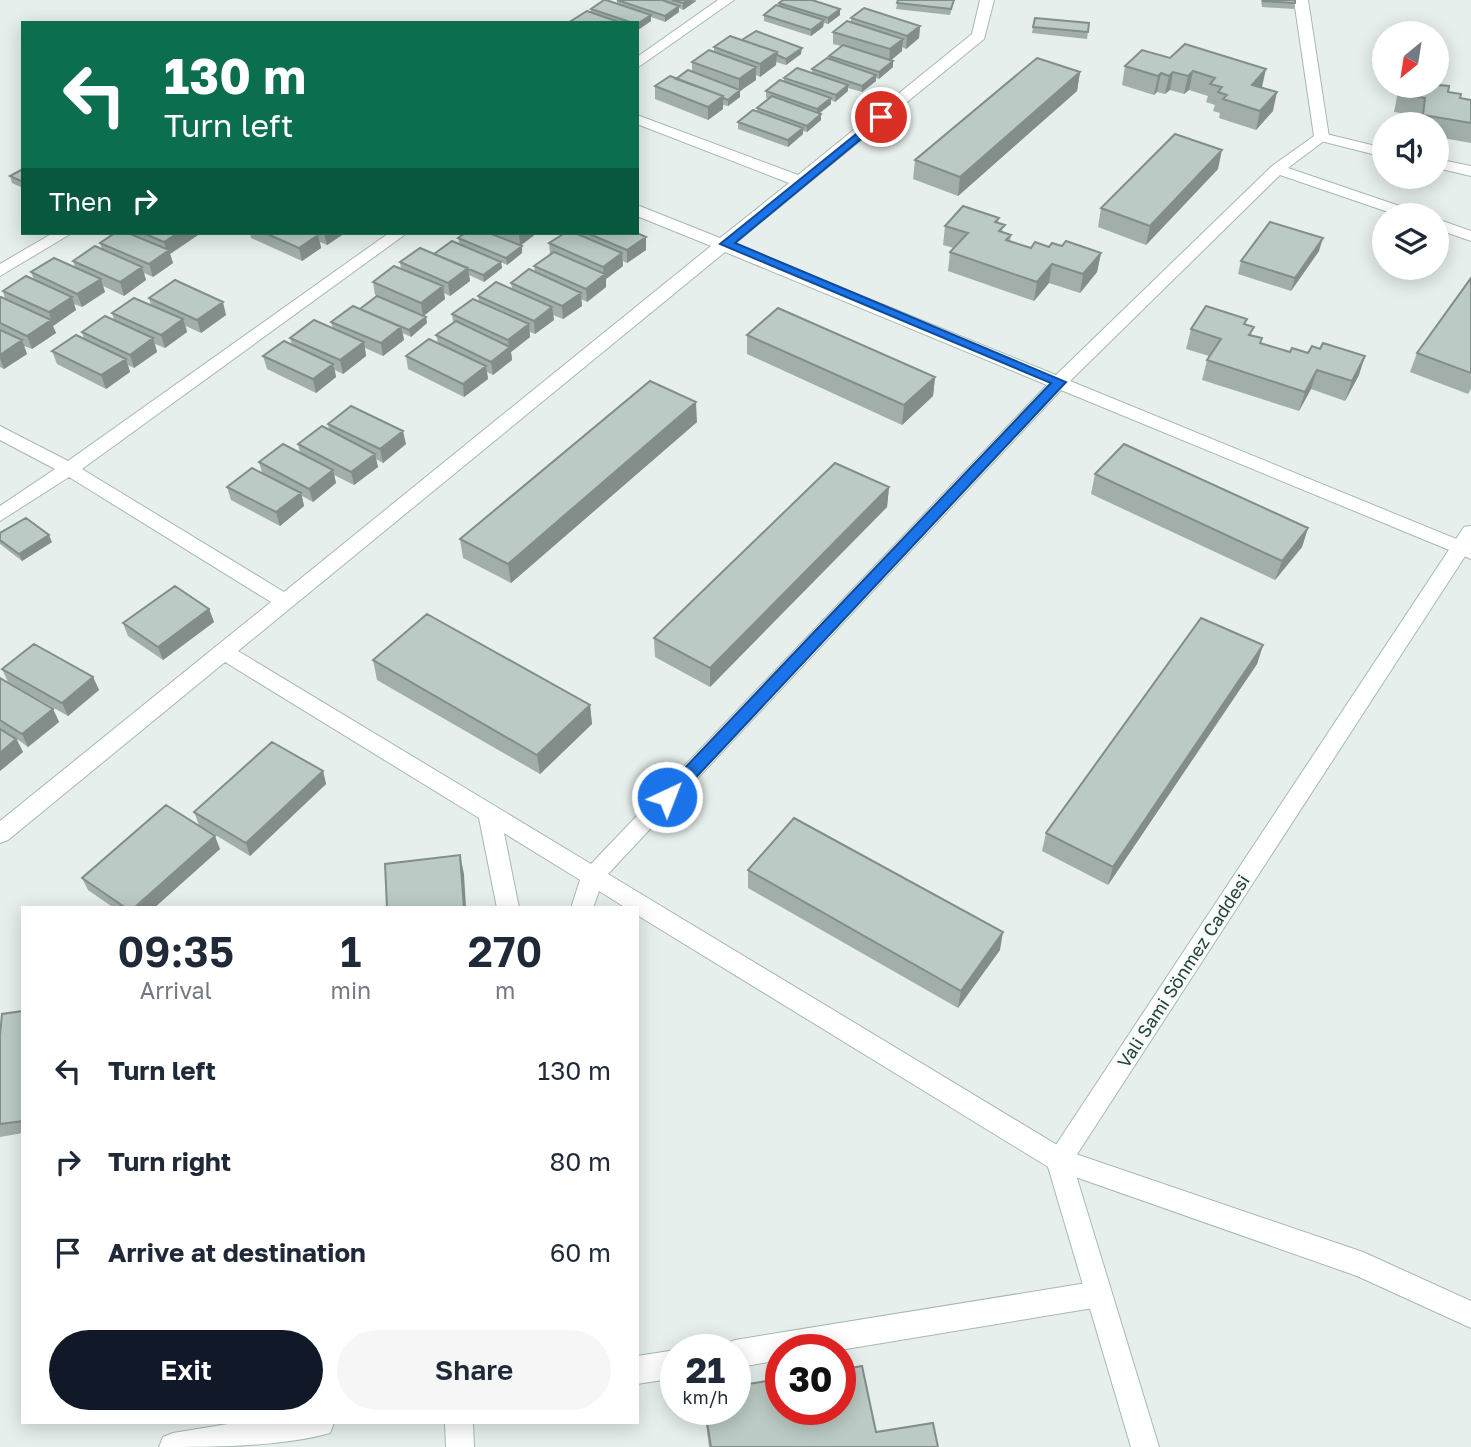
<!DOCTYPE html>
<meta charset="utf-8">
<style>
body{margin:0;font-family:"Golos Text",sans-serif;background:#f6f6f7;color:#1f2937;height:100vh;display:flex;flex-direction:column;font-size:26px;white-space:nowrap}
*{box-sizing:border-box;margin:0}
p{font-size:23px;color:#747a83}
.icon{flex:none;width:38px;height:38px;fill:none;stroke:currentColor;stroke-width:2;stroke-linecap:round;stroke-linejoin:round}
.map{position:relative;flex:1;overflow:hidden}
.side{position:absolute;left:21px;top:906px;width:618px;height:518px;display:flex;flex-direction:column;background:#fff;border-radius:0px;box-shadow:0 4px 18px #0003}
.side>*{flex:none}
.banner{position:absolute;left:21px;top:21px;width:618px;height:214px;border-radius:0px;box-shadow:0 4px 18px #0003;background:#0b6e4f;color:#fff;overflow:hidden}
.needle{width:46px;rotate:210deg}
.buttons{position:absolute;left:1372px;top:21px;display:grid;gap:14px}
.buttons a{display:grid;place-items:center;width:77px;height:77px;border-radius:50%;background:#fff;box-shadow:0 4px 18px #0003;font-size:35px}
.speed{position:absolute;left:660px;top:1334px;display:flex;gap:14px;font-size:35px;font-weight:700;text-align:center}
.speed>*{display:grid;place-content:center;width:91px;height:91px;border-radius:50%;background:#fff;box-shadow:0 4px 18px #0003;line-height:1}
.speed small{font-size:18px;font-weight:400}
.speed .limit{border:10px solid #d22;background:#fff;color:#111}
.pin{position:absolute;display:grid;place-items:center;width:60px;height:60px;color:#fff;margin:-30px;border:4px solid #fff;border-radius:50%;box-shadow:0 2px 7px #0007}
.me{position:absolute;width:77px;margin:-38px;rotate:43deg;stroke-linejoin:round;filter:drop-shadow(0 0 5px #0008)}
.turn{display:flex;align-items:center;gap:24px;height:147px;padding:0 28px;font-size:32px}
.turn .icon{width:91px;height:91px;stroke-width:2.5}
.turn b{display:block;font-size:49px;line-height:60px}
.then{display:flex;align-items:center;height:66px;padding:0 28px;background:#0003;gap:14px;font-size:26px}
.eta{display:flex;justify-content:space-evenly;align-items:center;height:119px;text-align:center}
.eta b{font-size:42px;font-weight:600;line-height:49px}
.cta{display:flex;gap:14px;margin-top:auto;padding:14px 28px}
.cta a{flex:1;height:80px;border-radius:42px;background:#111827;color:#fff;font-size:28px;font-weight:600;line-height:80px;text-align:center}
.cta a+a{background:#f6f6f7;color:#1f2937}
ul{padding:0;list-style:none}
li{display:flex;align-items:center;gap:21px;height:91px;padding:0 28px}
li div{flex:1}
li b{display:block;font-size:26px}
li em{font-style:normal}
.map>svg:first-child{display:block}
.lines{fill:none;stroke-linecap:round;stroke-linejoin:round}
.lane-casing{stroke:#a8b8b2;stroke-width:2}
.street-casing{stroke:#a8b8b2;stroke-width:2}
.secondary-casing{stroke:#a4bbb3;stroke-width:2}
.lane{fill:#fff;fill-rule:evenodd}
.street{fill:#fff;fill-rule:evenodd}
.secondary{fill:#fff;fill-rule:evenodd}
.wall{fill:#a1aea9}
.shaded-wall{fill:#838d89}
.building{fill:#bbcac4;stroke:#838d89;stroke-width:2}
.route{fill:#1a73e8;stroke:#114b97;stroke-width:2}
.labels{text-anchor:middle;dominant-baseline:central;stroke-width:5;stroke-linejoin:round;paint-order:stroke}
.street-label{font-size:18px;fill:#24423a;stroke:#f7fbf9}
</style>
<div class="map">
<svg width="1471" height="1447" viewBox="0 0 1471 1447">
<rect width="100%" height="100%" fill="#e6efeb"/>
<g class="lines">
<g class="lane-casing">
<path id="lane" d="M1322,133L1384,148V157L1317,140L1315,137L1317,134Z
M1437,159L1471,166V176L1437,168Z"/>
</g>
<g class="street-casing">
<path id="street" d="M718,0H734L637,68V57Z
M980,0H994L984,39L734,244L1056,375L1272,166L1314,136L1294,0H1308L1329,137L1288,168L1417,212L1419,215H1397L1280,175L1070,381L1471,545V559L1061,390L608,874L1067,1151L1363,1252L1471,1301V1328L1357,1276L1050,1168L637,915V908H626L599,891L593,908H571L580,880L504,833L519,908H497L479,818L225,662L8,840L0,843V821L271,602L69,477L0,521V506L55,469L0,440V426L68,461L389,233H407L82,469L284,592L711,246L637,216V205L720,238L789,183L637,124V115L798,175L972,34ZM725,252L1047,385L591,864L238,651Z
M1437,219L1471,231V241L1437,229Z
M53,233H72L0,276V264Z
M1099,1281L1109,1285L1112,1294L1109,1303L1099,1307L840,1350L780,1349V1360L735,1368V1349H723L725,1344L735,1340Z
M676,1350V1378L637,1384V1356Z
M234,1423H334L330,1433C280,1447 212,1447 159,1447L163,1437L173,1433Z
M445,1423H473L474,1447H446Z"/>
</g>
<g class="secondary-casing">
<path id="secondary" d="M1471,526V547L1072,1162L1159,1447H1131L1046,1160L1464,527Z"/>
</g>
<use href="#lane" class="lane"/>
<use href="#street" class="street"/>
<use href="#secondary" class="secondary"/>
</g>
<path class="wall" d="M617,0H696V1L683,10L679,8V12L665,22L651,17V21L638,30L637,23H572L571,21L591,12V9L617,4Z
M898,0H955L954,1L950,15L896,9Z
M1261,0H1295V3L1294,9L1262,7Z
M779,3L840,15L828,24L824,23L823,27L811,36L764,21V15L779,6Z
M851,18L920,26L919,38L906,49L902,47V51L891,60L893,61V67L879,79L876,78V81L862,92L848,88V91L835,102L831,100V104L820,113L821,114V120L807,132L803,131V134L788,147L738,129V122L757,112V108L769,99L766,98V91L784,82V78L812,73V69L829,59V56L841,46L833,44V32L851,22Z
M1035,18L1089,23L1087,39L1032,33Z
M742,40L801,54L786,65L776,62V65L760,77L756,75V80L740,91V97L728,106L723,105V109L708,120L655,99V86L692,72V62L714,52V47Z
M1170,58L1262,88L1273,111L1256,130L1219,118L1220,113L1213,111L1215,105L1206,102L1208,96L1189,90L1184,94L1170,90L1165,94L1157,92L1154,95L1122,85L1125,66Z
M1080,72L1077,91L958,196L913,179L915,160Z
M1438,85L1448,92L1460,98L1471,100V143L1437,137V124H1418L1419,116L1394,112L1399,86H1437Z
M23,169V188L12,183L10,176Z
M1218,169L1146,245L1098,227L1101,208Z
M999,218L998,223L1004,233L1011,235L1010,241L1031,248L1062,246L1101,253L1097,272L1080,293L1049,283L1034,301L948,271L950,252L954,248L943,245L945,226Z
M115,233H201L170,254L173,263L153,277L144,273L146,280L124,296L103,286L105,292L82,307L74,304L76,310L53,326L56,333L32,349L24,346L27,354L4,369L0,367V297L5,299L3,291L34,280L31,272L75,267L73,261L102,249L100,243Z
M250,233H345L327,245L320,242L321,248L302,261L251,238Z
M465,233H537L520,246H522V253L507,265L501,262L502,268L484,282L469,275L470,281L450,296L444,293L445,299L424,316L426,317L427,323L411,337L403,333L404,340L383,356L365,348L366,356L343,374L335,370L336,377L316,393L267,369L263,356L292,345L290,338L333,329L331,322L360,309L377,296L375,295L373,282L401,269L400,262L434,254L459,243L458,238Z
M565,233H637L646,237V250L627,263L623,261V266L606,279V287L587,302L581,299L582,306L563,319L553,315L554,320L535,334L530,332V337L511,352L512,360L493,375L487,372L488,379L464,397L408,369L406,356L438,343L436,335L453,323L452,314L479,301L478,296L512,289L511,283L535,272L534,266L550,254L549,243Z
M1319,251L1291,291L1238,274L1241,261Z
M1471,278V389L1468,394L1410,372L1417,353Z
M149,298L226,315L201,333L186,326L187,332L165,348L155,344L157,352L134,368L128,365L130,372L106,389L57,364L52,351L84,339L82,332L114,320L112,313L151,305Z
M1245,324L1252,335L1262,338L1261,343L1359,375L1345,401L1311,389L1299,411L1202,380L1207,360L1209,356L1186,349L1191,329Z
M747,335L935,377L933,396L902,425L747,354Z
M697,422L511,583L463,558L460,539Z
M328,424L406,444L383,463L376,459L378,467L354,485L334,475L336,483L313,502L302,496L304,506L280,526L231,500L227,487L262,473L259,462L300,453L298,444L329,430Z
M1095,474L1308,528L1302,547L1275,580L1091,494Z
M889,487L887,507L710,687L655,657L654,638Z
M0,533L52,542L22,561L0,544Z
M209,609L214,622L163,660L128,636L123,623Z
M1263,645L1257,664L1108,885L1042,851L1046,833Z
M373,660L590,705L592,724L540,774L377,680Z
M2,669L93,677L99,690L68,716L8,682Z
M0,678L53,709L59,722L28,747L17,739L23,752L0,771Z
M323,771L326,784L250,856L199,825L194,812Z
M220,849L154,908H114L88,890L82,878Z
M748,870L1000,950L958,1008L748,888Z
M23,1011V1133L0,1137V1035Z
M704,1409H735L876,1432L938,1447H709Z"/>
<path class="shaded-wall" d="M688,0L696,1L683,10V3Z
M679,6V12L665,22V16Z
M840,9V15L828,24V18Z
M651,15V21L638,30L637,24Z
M824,20L823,27L811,36V30Z
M920,26L919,38L906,49L907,36Z
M903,39L902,51L889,62L890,49Z
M802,48L801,54L786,65V59Z
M777,52L776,65L760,77V64Z
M893,61V67L879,79V72Z
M756,67V80L740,91V97L728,106V100L739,91V79Z
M1266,69L1262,87L1247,103L1252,85Z
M1193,71L1189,90L1184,94L1188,76Z
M1080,72L1077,91L958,196L960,177Z
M1173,72L1170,90L1165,94L1169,76Z
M1161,73L1157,92L1154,95L1158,76Z
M876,75V81L862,92V86Z
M848,85V91L835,102L836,95Z
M1277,92L1273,111L1256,130L1260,111Z
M723,96V109L708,120V107Z
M831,98V104L817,115V109Z
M821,114V120L807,132V126Z
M803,128V134L788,147V140Z
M1222,150L1218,169L1146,245L1150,226Z
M178,233H201L170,254L173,263L153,277L149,264L167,252L164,242Z
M324,233H345L327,245Z
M519,233H537L520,246Z
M318,235L321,248L302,261L299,248Z
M646,237V250L627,263V250Z
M1323,238L1319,251L1291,291L1295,278Z
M522,246V253L507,265L506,258Z
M622,253L623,266L606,279V287L587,302L586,289L604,275L603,267Z
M1101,253L1097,272L1080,293L1083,274Z
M501,262L502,268L484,282L483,275Z
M1052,264L1049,283L1034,301L1037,282Z
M142,267L146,280L124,296L120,282Z
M468,268L470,281L450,296L448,283Z
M101,279L105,292L82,307L77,294Z
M443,286L445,299L423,316L421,303Z
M581,293L582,306L563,319L562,306Z
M72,297L76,310L53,326L56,333L32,349L27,336L51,320L49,312Z
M223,302L226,315L201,333L197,320Z
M552,307L554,320L535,334L534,321Z
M426,317L427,323L411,337L409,330Z
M183,319L187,332L165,348L161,335Z
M529,324L530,337L511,352L512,360L493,375L491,362L509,348L508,340Z
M401,327L404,340L383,356L381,343Z
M153,338L157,352L134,368L130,355Z
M22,340L27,354L4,369L0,358V355Z
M364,342L366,356L343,374L340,360Z
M1365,356L1359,375L1345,401L1352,381Z
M126,359L130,372L106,389L101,375Z
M333,364L336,377L316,393L313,379Z
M486,366L488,379L464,397L463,384Z
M1317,370L1311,389L1299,411L1305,392Z
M935,377L933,396L902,425L904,405Z
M696,402L697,422L511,583L508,564Z
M403,431L406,444L383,463L380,449Z
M375,454L378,467L354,485L351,472Z
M333,470L336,483L313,502L309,489Z
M889,487L887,507L710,687V668Z
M301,493L304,506L280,526L276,512Z
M1308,528L1302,547L1275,580L1282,561Z
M49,535L52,542L22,561L19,554Z
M209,609L214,622L163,660L158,647Z
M1263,645L1257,664L1108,885L1113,867Z
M93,677L99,690L68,716L62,703Z
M590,705L592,724L540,774L537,755Z
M53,709L59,722L28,747L22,734Z
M16,739L23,752L0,771V753Z
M323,771L326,784L250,856L246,843Z
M215,836L220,849L154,908H134Z
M460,855L464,874L466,908H464Z
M1003,932L1000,950L958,1008L961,991Z"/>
<path class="building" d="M604,0H606L651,15L637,24V23H633L591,9Z
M617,0H662L679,6L665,16Z
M672,0H688L683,3Z
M783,0H812L840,9L828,18L779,3Z
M898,0H954L951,9L897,3Z
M1263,0H1295V3L1263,1Z
M776,5L824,20L811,30L764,15Z
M864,8L920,26L907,36L851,18Z
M587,11L622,23H577L571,21Z
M1035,18L1089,23L1088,32L1033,27Z
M847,21L903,39L890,49L833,32Z
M756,31L802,48L786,59L777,55V52L742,40Z
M730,36L777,52L760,64L714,47Z
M1185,44L1266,69L1252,85L1277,92L1260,111L1223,99L1227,95L1218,92L1222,87L1210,84L1215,78L1193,71L1188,76L1173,72L1169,76L1161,73L1158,76L1125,66L1142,50L1170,58Z
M843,45L893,61L879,72L829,56Z
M709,50L756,67L739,79L692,62Z
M827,58L876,75L862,86L812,69Z
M1037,58L1080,72L960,177L915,160Z
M797,68L848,85L836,95L784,78Z
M688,70L740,90L728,100L723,98V96L676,79Z
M670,76L723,96L708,107L655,86Z
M780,80L831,98L817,109L766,91Z
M1437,80L1438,81V85L1449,86L1448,92L1461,94L1460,98L1471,100V123L1423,115L1425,98L1399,94L1401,86H1437Z
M772,96L821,114L807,126L757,108Z
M753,110L803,128L788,140L738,122Z
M1175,134L1222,150L1150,226L1101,208Z
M23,169V182L10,176Z
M963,206L999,218L995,222L1005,225L999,231L1011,235L1006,240L1031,248L1035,242L1049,247L1052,243L1062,246L1066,241L1101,253L1083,274L1052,264L1037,282L950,252L968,233L945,226Z
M1270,222L1323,238L1295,278L1241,261Z
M115,233H128L169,250L149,264L100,243Z
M143,233H178L164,242Z
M265,233H314L318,235L299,248Z
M465,233H489L522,246L506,258L458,238Z
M565,233H575L622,253L603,267L549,243Z
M587,233H637L646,237L627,250Z
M452,241L501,262L483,275L434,254Z
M95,246L142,267L120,282L73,261Z
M420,248L468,268L448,283L400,262Z
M554,252L605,274L586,289L534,266Z
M54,258L101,279L77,294L31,272Z
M394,266L443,286L421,303L373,282Z
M529,269L581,293L562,306L511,283Z
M26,276L72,297L49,312L3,291Z
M1471,278V373L1417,353Z
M175,280L223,302L197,320L149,298Z
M496,282L552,307L534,321L478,296Z
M377,296L426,317L409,330L360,309Z
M0,297H1L51,320L27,336L0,323Z
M134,298L183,319L161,335L112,313Z
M473,299L529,324L508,340L452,314Z
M353,306L401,327L381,343L331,322Z
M1206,306L1247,319L1244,324L1254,327L1249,335L1262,338L1260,343L1290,352L1292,348L1308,353L1312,346L1320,349L1323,343L1365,356L1352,381L1317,370L1305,392L1207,360L1221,339L1191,329Z
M778,308L935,377L904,405L747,335Z
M105,316L153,338L130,355L82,332Z
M314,320L364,342L340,360L290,338Z
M456,321L510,347L491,362L436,335Z
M0,330L22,340L0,355Z
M76,335L126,359L101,375L52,351Z
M429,339L486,366L463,384L406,356Z
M284,341L333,364L313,379L263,356Z
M650,381L696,402L508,564L460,539Z
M351,406L403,431L380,449L328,424Z
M322,426L375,454L351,472L298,444Z
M283,444L333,470L309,489L259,462Z
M1124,444L1308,528L1282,561L1095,474Z
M835,463L889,487L710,668L654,638Z
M252,468L301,493L276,512L227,487Z
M26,518L49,535L19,554L0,540V533Z
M175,586L209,609L158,647L123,623Z
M427,614L590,705L537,755L373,660Z
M1201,618L1263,645L1113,867L1046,833Z
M34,644L93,677L62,703L2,669Z
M0,678L53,709L22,734L0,720Z
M0,729L16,739L0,753Z
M272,742L323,771L246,843L194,812Z
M166,805L215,836L134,908H126L82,878Z
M794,818L1003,932L961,991L748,870Z
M460,855L464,908H387L385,864Z
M23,1011V1121L0,1124V1035L2,1014Z
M862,1366L876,1432L933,1423L938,1447H711L705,1409H735V1386L780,1379V1409H840V1370Z"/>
<path class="route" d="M881,114L886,117L885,119L735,243L1066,382L673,802H661L659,797L661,793L1051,383L720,244Z"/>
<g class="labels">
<g class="street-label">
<text transform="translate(1183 971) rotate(-57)">Vali Sami Sönmez Caddesi</text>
</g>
</g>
</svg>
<div class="buttons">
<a><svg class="needle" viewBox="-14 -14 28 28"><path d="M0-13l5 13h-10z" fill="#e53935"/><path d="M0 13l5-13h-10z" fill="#747a83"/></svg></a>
<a><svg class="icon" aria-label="sound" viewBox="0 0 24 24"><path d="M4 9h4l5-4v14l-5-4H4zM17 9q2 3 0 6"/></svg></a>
<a><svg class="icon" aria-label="layers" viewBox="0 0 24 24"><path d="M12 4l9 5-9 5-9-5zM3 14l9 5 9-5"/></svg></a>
</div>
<div class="speed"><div>21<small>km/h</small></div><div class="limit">30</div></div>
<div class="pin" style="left:881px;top:117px;background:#d93025"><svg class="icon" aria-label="arrive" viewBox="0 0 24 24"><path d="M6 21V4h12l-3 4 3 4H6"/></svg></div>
<svg class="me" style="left:667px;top:797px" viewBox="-20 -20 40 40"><circle r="17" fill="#1a73e8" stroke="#fff" stroke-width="3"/><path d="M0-11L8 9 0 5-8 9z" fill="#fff"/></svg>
<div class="banner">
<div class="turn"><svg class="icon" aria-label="left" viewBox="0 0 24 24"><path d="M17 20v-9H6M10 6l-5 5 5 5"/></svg><div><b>130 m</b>Turn left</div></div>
<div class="then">Then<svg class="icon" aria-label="right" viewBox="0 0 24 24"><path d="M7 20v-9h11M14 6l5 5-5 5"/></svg></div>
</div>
<section class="side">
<div class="eta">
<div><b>09:35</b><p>Arrival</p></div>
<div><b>1</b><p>min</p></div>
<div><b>270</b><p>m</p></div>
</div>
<ul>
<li><svg class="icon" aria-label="left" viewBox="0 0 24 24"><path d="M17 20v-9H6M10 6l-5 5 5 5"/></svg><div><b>Turn left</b></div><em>130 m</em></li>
<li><svg class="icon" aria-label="right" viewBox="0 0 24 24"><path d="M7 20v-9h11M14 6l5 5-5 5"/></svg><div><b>Turn right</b></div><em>80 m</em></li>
<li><svg class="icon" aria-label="arrive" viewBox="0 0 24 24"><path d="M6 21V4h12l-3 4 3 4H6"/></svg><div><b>Arrive at destination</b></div><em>60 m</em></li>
</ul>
<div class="cta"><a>Exit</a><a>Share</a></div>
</section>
</div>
